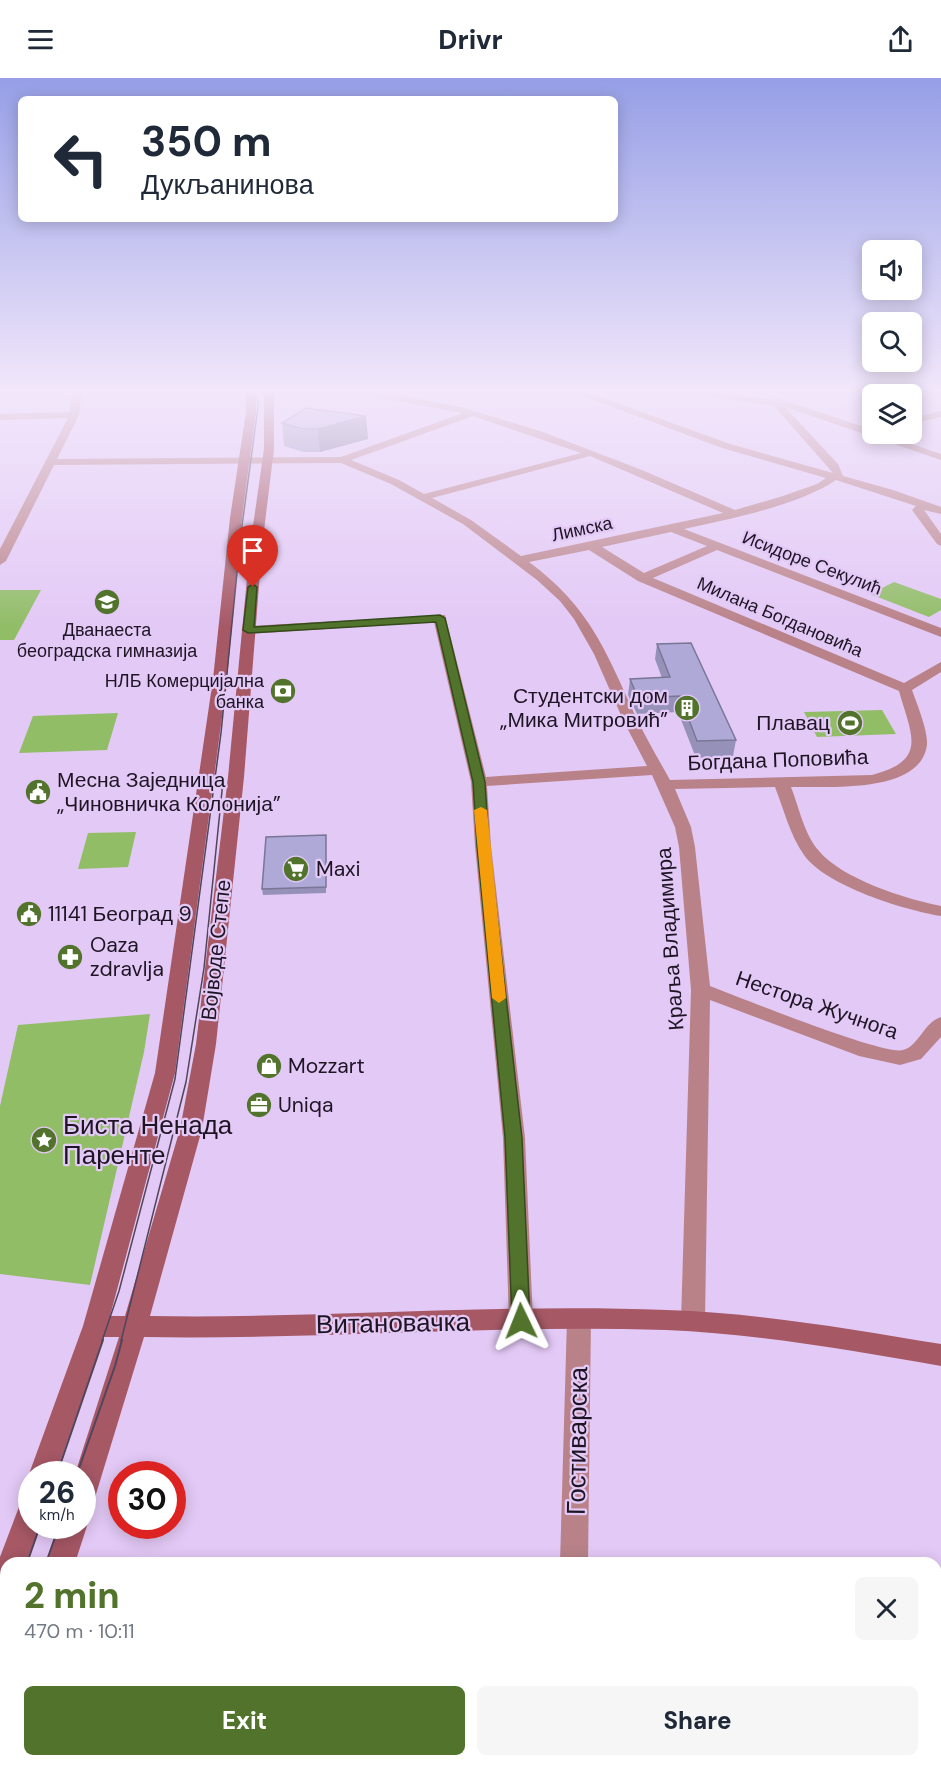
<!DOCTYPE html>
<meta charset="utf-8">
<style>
body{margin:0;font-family:"DM Sans",sans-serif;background:#f6f6f7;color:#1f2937;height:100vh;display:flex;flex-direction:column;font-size:22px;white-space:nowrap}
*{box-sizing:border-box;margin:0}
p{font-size:20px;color:#747a83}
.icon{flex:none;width:33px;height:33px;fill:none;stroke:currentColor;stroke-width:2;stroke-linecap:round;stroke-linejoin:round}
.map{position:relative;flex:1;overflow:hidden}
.panel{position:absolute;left:0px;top:1479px;width:942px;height:210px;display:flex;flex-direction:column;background:#fff;border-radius:18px 18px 0 0;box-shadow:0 3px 15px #0003}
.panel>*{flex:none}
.top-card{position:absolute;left:18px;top:18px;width:600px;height:126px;border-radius:9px;box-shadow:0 3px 15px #0003;background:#fff;color:#1f2937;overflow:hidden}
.controls{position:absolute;left:862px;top:162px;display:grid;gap:12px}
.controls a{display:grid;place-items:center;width:60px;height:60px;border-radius:9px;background:#fff;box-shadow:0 3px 15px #0003;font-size:30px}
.speed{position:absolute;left:18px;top:1383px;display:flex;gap:12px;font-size:30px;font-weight:700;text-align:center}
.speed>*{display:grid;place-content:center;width:78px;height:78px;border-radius:50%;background:#fff;box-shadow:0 3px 15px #0003;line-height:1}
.speed small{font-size:15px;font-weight:400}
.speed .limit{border:9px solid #d22;background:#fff;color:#111}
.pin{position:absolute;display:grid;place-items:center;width:51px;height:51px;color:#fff;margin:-62px -26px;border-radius:50% 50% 50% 0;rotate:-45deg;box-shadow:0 0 6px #0007}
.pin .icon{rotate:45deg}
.me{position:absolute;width:66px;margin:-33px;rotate:358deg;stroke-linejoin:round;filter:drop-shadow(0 0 4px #0008)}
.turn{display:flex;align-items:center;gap:21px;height:126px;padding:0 24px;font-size:27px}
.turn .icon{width:78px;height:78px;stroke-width:2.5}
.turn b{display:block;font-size:42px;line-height:51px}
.round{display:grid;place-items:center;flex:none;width:63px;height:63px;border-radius:9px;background:#f6f6f7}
.summary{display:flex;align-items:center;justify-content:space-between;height:102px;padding:0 24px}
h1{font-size:36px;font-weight:800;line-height:45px;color:#51732b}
.button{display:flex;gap:12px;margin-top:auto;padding:12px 24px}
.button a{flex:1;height:69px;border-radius:9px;background:#51732b;color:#fff;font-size:24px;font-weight:800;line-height:69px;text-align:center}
.button a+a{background:#f6f6f7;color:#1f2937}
header{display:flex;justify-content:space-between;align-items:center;height:78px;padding:0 24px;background:#fff;font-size:27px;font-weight:800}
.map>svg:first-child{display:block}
.green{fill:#91bd67}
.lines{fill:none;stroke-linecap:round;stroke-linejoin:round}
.street{fill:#b98289;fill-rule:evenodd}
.secondary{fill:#a65865;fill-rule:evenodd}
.tram-far1{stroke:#52445c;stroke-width:1.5}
.tram{stroke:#52445c;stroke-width:2}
.wall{fill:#9691b9}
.shaded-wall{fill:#7a7696}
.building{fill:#afa9d7;stroke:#7a7696;stroke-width:1.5}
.route{fill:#51732b;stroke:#354b1c;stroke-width:1.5}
.slow{fill:#f59e0b}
.labels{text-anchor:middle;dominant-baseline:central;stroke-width:4.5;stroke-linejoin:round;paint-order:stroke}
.far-street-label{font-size:18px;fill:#1e1424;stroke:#e3c9f6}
.far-poi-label{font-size:18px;fill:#1e1424;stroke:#e3c9f6}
.poi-label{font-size:21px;fill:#1e1424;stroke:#e3c9f6;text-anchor:start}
.street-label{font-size:21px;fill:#1e1424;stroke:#e3c9f6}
.near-poi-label{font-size:26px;fill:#1e1424;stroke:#e3c9f6;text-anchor:start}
.near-street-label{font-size:26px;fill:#1e1424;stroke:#e3c9f6}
</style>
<header><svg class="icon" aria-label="menu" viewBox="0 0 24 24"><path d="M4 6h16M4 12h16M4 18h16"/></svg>Drivr<svg class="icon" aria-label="share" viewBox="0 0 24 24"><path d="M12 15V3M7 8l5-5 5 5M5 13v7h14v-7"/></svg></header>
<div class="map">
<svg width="941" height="1689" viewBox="0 0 941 1689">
<rect width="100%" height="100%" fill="#e3c9f6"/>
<path class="green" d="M894,504L941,521V532L929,539L870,516Z
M0,512H41L14,562H0Z
M882,632L896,656L817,659L804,634Z
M118,635L107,672L19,675L33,638Z
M136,754L128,789L78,791L88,755Z
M150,936L144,974L90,1207L0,1196V1028L18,947Z"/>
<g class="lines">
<path class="street" d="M72,312H82L79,337L57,381L341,379L463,335L374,319L367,313L376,312L464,330L543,354L642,392L735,432L783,418L817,406L826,400L722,370L567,312H581L730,366L833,395L774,328L671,312H703L773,322L777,320L873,352V356H882L941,376V382L785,329L838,386L843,398L893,412L941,429V436L924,432L941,456V468L937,466L912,432L916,428L836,402C797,428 730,441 684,451L941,550V559L717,472L653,500L904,605L941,584V594L912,612C917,626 928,653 927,666C922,717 826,708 791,709C799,729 804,756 819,773C842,801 906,821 941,828V838C904,832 826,808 804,777C790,757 784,732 775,709L675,711L691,749L695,769L710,908C739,919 884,978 903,972C919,968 924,944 941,939V959L921,981L900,987L859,978L710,922L705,1243L702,1250L693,1253L684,1250L681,1243L691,912L679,769L675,749L652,697L487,708L491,768L525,1060L533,1243L530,1250L521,1253L512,1250L509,1243L503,1060L475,768L471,704L434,544L248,556L241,552L248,548L445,537L486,699L647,688L624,644L594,576L574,541L560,523L537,502L463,446L391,406L341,385L54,387L6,483L0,487V471L68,340L0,342V336L70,334ZM473,338L581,375L424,416L399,402L351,382ZM590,378L723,435L521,478L471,442L432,420ZM671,454L707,468L644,495L602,469ZM589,472L638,503L899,613C911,657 929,682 872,697L670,702C659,682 647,662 637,641C606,574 591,530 529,484Z
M855,312H869L877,316H873V320Z
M941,333V339L912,346V340Z
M579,1231L588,1234L591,1241L588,1485H560L567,1241L570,1234Z
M551,1683H583V1689H551Z"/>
<path class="secondary" d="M246,312H256V334L242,440L227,601L175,995L110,1238H125L180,1051L196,966L228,699L250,469L264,371V312H274V371L262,469L244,699L216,966L202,1051L150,1238C322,1241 495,1225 667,1232C759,1235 850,1251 941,1266V1288C850,1272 759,1256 666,1252C492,1246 318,1262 144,1259L96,1416L92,1425L82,1429V1396H75L119,1259H104L56,1396H32V1401L29,1396L83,1248L155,995L213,601L230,440L246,334Z
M32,1417V1448H40L26,1485H6V1529L0,1532V1479L22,1421Z
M82,1438L87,1448L75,1485H47L59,1448H82Z
M6,1636V1682L0,1685V1639Z"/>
<path class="tram-far1" d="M102,1263L119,1213L175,1001L221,655L241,455L258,329L257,312
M121,1263L186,1004L204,890L223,703"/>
<path class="tram" d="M57,1396L103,1262
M77,1396L115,1288L122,1262
M27,1485L40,1448
M46,1485L59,1448
M0,1561L6,1544
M0,1618L6,1601"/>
</g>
<path class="wall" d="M366,338L368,361L320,374H304L284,368L282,345Z
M657,566L736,662L733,678L696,680L678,634L637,636L628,617L630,601L662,600L655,581Z
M326,757V815L263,817L262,811Z"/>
<path class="shaded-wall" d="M366,338L368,361L320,374L318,351Z"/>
<path class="building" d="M306,330L366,338L318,351H303L282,345Z
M691,565L736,662L697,663L680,618L638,620L630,601L670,599L657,566Z
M326,757V809L262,811L266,759Z"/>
<linearGradient id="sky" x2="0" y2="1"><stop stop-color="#969fe6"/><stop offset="0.57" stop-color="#f2e7fb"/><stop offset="1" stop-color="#f2e7fb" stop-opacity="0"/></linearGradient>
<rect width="941" height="549" fill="url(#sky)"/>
<path class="route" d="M253,506L257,509L254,549L440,537L445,540L485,704L489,768L522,1060L530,1243L528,1248L521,1250L515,1248L512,1243L505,1060L477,768L473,704L436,544L248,555L243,552L248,509Z"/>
<path class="slow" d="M481,729L487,732L506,920L499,925L492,920L474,732Z"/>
<defs>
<g id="school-disc" transform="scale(1.35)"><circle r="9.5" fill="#51732b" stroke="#e3c9f6"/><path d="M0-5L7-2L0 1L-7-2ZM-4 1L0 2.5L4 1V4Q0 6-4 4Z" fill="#fff"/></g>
<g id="bank-disc" transform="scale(1.35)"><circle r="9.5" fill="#51732b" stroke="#e3c9f6"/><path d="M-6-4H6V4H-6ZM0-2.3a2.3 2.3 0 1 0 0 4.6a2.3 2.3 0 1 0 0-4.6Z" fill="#fff"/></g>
<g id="building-disc" transform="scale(1.35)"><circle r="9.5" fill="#51732b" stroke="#e3c9f6"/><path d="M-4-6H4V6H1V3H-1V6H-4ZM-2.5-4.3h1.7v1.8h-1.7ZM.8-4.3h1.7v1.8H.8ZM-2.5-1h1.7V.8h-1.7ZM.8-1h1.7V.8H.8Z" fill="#fff"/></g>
<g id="stadium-disc" transform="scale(1.35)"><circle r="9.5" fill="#51732b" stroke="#e3c9f6"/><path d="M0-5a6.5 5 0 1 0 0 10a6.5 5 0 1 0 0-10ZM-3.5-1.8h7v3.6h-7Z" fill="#fff"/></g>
<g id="civic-disc" transform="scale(1.35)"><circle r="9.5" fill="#51732b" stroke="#e3c9f6"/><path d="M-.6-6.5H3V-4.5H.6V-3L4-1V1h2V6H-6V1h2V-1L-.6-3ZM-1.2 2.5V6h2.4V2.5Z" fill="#fff"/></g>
<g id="supermarket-disc" transform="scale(1.35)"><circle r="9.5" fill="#51732b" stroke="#e3c9f6"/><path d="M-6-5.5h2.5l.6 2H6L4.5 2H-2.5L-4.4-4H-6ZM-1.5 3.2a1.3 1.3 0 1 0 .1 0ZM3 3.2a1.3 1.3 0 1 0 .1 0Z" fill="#fff"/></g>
<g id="pharmacy-disc" transform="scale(1.35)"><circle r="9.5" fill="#51732b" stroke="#e3c9f6"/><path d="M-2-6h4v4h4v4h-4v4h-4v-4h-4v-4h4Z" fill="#fff"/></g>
<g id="shop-disc" transform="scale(1.35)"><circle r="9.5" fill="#51732b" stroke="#e3c9f6"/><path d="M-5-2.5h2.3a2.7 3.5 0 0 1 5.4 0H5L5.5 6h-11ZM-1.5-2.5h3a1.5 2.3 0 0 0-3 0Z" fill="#fff"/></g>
<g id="office-disc" transform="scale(1.35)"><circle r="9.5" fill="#51732b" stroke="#e3c9f6"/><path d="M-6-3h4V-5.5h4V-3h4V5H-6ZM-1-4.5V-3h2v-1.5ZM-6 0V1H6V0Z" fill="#fff"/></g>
<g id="sight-disc" transform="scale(1.35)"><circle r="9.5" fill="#51732b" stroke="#e3c9f6"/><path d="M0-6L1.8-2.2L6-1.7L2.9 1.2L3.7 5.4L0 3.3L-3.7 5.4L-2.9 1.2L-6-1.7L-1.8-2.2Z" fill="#fff"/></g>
</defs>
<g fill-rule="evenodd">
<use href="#school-disc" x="107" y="524"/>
<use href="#bank-disc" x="283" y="613"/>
<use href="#building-disc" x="687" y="630"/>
<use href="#stadium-disc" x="850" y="645"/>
<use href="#civic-disc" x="38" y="714"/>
<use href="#supermarket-disc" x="296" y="791"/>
<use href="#civic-disc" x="29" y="836"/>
<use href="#pharmacy-disc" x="70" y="879"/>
<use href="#shop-disc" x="269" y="988"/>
<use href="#office-disc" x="259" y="1027"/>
<use href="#sight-disc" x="44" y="1062"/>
</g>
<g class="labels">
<g class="far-street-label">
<text transform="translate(582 451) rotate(-12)">Лимска</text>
<text transform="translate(812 485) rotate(21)">Исидоре Секулић</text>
<text transform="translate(780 539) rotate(23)">Милана Богдановића</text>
</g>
<g class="far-poi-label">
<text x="107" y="552">Дванаеста<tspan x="107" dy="21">београдска гимназија</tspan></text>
<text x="264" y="603" text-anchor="end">НЛБ Комерцијална<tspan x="264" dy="21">банка</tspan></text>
</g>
<g class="poi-label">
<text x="668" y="618" text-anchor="end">Студентски дом<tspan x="668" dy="24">„Мика Митровић”</tspan></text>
<text x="830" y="645" text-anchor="end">Плавац</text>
<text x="57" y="702">Месна Заједница<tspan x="57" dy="24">„Чиновничка Колонија”</tspan></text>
<text x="316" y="791">Maxi</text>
<text x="48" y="836">11141 Београд 9</text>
<text x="90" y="867">Oaza<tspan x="90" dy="24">zdravlja</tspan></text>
<text x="288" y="988">Mozzart</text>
<text x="278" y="1027">Uniqa</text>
</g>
<g class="street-label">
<text transform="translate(778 682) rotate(-2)">Богдана Поповића</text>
<text transform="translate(670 861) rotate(-94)">Краља Владимира</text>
<text transform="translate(216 872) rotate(-84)">Војводе Степе</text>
<text transform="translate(817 927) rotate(19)">Нестора Жучнога</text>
</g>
<g class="near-poi-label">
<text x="63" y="1047">Биста Ненада<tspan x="63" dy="30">Паренте</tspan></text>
</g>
<g class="near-street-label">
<text transform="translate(393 1245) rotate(-1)">Витановачка</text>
<text transform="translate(577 1363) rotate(-89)">Гостиварска</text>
</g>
</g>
</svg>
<div class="controls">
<a><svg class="icon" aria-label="sound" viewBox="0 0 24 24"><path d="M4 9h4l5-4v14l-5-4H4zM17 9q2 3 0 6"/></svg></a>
<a><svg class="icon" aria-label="search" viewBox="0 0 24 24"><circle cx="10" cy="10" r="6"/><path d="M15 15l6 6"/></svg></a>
<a><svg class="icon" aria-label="layers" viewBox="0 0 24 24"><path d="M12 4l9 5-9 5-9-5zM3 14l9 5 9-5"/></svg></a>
</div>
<div class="speed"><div>26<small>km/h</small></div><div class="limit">30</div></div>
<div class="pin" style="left:253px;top:509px;background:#d93025"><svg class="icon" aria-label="arrive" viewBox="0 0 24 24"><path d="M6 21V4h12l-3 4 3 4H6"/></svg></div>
<svg class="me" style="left:521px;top:1243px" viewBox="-20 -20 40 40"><path d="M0-17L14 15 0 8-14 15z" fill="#51732b" stroke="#fff" stroke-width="4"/></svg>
<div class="top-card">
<div class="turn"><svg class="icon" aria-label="left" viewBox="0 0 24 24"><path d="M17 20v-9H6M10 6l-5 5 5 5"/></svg><div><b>350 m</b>Дукљанинова</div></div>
</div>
<section class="panel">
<div class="summary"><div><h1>2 min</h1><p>470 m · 10:11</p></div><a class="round"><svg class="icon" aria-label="close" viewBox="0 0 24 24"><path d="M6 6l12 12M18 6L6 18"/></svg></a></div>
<div class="button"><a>Exit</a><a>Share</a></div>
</section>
</div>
